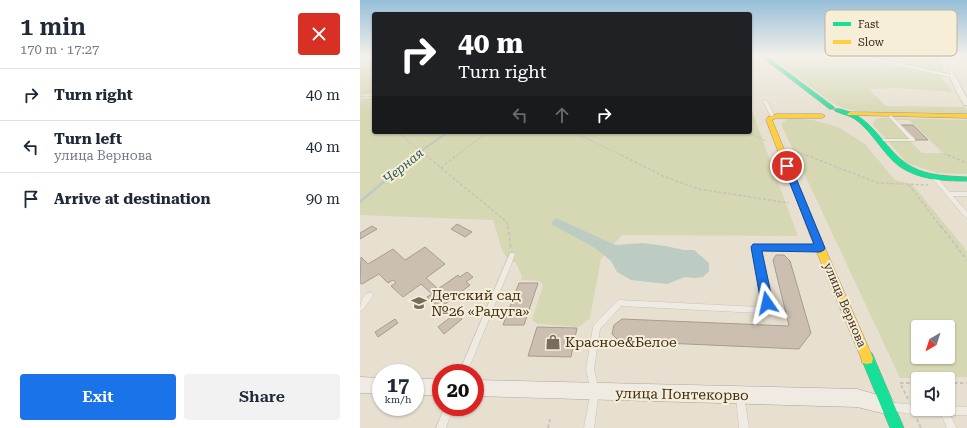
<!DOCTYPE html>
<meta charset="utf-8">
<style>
body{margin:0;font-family:"Roboto Serif",serif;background:#f2f2f3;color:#1f2937;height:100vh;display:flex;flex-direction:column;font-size:15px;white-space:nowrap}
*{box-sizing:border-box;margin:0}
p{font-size:13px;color:#747a83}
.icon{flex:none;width:22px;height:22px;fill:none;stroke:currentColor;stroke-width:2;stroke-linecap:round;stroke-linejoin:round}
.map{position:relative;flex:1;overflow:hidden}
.sheet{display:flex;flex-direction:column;background:#fff;width:360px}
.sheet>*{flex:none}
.hud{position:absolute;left:12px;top:12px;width:380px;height:122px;border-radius:4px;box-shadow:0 1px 3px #0004;background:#202124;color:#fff;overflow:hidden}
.needle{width:26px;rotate:219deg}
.fabs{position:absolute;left:551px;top:320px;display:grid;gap:8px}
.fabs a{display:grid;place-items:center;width:44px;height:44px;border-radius:4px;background:#fff;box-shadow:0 1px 3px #0004;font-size:20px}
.speed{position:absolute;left:12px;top:364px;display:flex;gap:8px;font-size:20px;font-weight:700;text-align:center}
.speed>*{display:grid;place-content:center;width:52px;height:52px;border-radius:50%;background:#fff;box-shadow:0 1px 3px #0004;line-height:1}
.speed small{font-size:10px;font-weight:400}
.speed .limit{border:6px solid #d22;background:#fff;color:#111}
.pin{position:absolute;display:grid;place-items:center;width:34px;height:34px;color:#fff;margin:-17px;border:2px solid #fff;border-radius:50%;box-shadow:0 1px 4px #0007}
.me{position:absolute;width:44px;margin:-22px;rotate:349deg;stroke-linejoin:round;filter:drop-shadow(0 0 3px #0008)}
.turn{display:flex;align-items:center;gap:14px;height:84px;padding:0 20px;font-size:18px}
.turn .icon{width:52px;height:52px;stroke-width:2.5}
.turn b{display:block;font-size:28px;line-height:34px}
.lanes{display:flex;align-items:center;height:38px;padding:0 20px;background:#0003;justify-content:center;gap:20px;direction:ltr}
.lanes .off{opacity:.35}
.round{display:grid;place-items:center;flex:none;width:42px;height:42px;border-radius:4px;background:#f2f2f3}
.head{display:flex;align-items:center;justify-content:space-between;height:68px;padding:0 20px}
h1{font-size:24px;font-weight:600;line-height:30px}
.action{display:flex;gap:8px;margin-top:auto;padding:8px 20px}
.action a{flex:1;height:46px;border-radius:4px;background:#1a73e8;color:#fff;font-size:16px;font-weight:600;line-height:46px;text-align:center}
.action a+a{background:#f2f2f3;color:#1f2937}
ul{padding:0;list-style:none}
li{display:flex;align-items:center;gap:12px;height:52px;padding:0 20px;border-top:1px solid #e0e1e3}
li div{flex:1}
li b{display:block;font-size:15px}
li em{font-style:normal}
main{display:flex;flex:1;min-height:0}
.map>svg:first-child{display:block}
.green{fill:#d6d7b3;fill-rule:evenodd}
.water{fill:#bcccc2}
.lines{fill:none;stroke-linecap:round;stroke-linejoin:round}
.stream-far1{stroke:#bcccc2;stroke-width:2}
.stream{stroke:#bcccc2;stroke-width:2.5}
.building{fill:#cbbfb2;stroke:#a89c90}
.lane-casing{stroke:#ada599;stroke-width:0.5}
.street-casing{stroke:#ada599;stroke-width:1}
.fast-casing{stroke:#9c958a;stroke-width:1}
.slow-casing{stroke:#9c958a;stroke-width:1}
.path-far2{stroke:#c8c2b9;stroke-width:1;stroke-dasharray:1.5 1;stroke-linecap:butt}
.path-far1{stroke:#c8c2b9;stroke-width:1.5;stroke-dasharray:3 2;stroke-linecap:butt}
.path{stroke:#c8c2b9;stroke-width:2;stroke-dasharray:3.5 2.5;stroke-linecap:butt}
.lane{fill:#efebe3;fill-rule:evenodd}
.street{fill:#efebe3;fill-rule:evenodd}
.fast{fill:#16e098;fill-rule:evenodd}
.slow{fill:#ffcf43;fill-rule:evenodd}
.route{fill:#1a73e8;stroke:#114b97}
.labels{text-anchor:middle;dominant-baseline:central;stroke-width:4;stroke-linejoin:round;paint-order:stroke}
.street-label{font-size:12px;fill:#3d2e20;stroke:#f7eed8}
.water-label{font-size:13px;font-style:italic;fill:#2f5d5a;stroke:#f7eed8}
.near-poi-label{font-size:14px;fill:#3d2e20;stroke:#f7eed8;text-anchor:start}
.near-street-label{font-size:14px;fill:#3d2e20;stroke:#f7eed8}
.key{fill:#f7eed8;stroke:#bfb4a1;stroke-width:1}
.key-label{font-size:11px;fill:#3d2e20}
</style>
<main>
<section class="sheet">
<div class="head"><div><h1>1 min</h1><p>170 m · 17:27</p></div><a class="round" style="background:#d93025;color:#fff"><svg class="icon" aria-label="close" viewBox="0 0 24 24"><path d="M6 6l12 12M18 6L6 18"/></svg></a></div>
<ul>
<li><svg class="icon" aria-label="right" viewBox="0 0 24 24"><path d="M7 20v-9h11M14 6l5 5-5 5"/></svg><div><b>Turn right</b></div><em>40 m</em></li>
<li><svg class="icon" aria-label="left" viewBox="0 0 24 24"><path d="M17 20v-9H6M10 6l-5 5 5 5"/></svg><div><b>Turn left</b><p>улица Вернова</p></div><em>40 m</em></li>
<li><svg class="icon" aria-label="arrive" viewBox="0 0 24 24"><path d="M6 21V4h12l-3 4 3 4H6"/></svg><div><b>Arrive at destination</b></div><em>90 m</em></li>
</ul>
<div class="action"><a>Exit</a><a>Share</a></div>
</section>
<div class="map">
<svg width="607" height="428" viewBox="0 0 607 428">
<rect width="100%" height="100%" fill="#e7e0d1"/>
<path class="green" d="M0,56H14V93L0,94Z
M410,56H482L579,75L593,92L540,88L509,89L526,106L606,107L607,113L502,112L483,108L471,102Z
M504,56L580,57L584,71Z
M14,98V132H390V106L438,236L262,235L241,259L230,318L219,327L178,324L172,320L183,285L179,281L161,280L162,276L156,263L147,258L142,250L133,220L0,215V99Z
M429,118L453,120L478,127L505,144L535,180L552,184L607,251V377L540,378L421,124ZM558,327H588V357H558Z
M520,118H531L552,139H526L513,125L515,119Z
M533,118L607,120V174L577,173L547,163L527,140L550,141L562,153H583L549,120H535Z"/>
<path class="water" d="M196,218L255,245L283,243L305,246L324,250H334L349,263V271L343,277L334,278L325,277L307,284L271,280L257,272L251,261L235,248L191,224Z"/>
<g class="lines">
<path class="stream-far1" d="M54,156L88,132"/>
<path class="stream" d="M0,202L55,155"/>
</g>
<path class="building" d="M540,125H553L568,140H555Z
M97,224L112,232L105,237L91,229Z
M12,226L17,229L0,239V233Z
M65,247L85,264L66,278L78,289L98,275L100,277L107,272L113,277L106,282L110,285L80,308L67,297L72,294L61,284L43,297L31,286L36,283L33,280L28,283L19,274L2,284L0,283L1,257L8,264L33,249L45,260Z
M416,255H424L430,261L451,333L439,349L259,341L252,334L254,325L262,319L429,326L413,260Z
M159,283H178L164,325H143Z
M96,313L102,319L84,334L78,327Z
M35,319L38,323L18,337L15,332Z
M177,327L217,328L211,357L168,356Z"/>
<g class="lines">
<g class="lane-casing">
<path id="lane" d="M586,56H588L594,77L591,76Z
M404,100L407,101L415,117L414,118L411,117L403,101Z
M529,115H531L555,139V141H517V140L519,139H549L529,117Z
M574,175L576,176L590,192H607V196H593L607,212V218L605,217L572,178V177Z
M394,245H396L458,246H460L461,248L460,250H458L400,249L411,303L403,312L400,313L261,306L240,329L234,369L239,391L234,428H224L231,391L226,369L233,327L234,325L257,301L259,300L399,307L403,302L393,247Z
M150,253H154L155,255L107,373H99Z
M10,292L12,293L13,295L12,297L3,310L0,311C0,303 2,296 10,292Z
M380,393L383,394L384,397L389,428H379L376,397L377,394Z
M535,403L558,405V409H588V406L607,407V415H590L597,428H587L581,414C567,414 544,415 532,410L531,407L532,404Z
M85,407H93L86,428H76Z"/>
</g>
<g class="street-casing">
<path id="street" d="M493,56H505L595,75L607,98V105H604L597,93L590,77Z
M0,377L21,378V394L0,393Z
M55,379H81V395H55Z
M115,380L497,389L532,399L535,405L532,411L526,414L497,407L115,396Z"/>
</g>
<g class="fast-casing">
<path id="fast" d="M401,56H406L474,107V109H470Z
M475,109C479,108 483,110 487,111C516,121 526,153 552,167C569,176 588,176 607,177V181C584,181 559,180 539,166C522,153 513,132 495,119C489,115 481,114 475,111Z
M507,352L512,353L544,428H530L501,358L502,353Z"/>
</g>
<g class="slow-casing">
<path id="slow" d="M490,112L607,114V118L488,115L487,114Z
M417,114H462L465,116L462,118H417L412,120L465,248L513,358L512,363L507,364L502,363L501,358L455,248L406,120L408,117Z"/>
</g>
<path class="path-far2" d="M0,97L14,87
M0,97L14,96
M37,132L67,156
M213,132L263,156
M386,132L406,141
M434,151L448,156
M584,154L590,156
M96,156L127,132"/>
<path class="path-far1" d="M66,155L81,168L97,155
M261,155L305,177L339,189L429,203
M446,155L518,183L568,185
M588,155L607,163
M81,168L147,222L148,227
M549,185L581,227"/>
<path class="path" d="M148,226L151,249
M581,226L607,260
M588,383H607
M548,399L540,383H558
M557,419L561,428
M188,428L190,419"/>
<use href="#lane" class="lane"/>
<use href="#street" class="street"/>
<use href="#fast" class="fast"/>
<use href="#slow" class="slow"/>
</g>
<linearGradient id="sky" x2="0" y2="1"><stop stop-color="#96bed9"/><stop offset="0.48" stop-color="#f4f1ea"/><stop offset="1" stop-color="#f4f1ea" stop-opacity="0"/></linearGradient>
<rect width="607" height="116" fill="url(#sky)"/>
<path class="route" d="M427,163L431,166L465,248L464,250L460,252L402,251L413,303L411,307L407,308L403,307L401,303L391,247L393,244H454L423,166Z"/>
<defs>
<g id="school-bare" transform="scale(1.2)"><path d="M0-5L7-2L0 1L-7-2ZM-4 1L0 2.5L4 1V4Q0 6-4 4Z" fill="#786c5e" stroke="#f7eed8" stroke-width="2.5" paint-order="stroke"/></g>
<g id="shop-bare" transform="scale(1.2)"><path d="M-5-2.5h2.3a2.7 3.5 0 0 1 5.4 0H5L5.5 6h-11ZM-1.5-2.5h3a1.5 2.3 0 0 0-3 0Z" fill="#786c5e" stroke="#f7eed8" stroke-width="2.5" paint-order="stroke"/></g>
</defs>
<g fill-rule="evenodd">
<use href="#school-bare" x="59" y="303"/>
<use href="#shop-bare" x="193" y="342"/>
</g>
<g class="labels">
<g class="street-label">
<text transform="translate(485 305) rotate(67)">улица Вернова</text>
</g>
<g class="water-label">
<text transform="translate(43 166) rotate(-39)">Черная</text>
</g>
<g class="near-poi-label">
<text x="71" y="295">Детский сад<tspan x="71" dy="16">№26 «Радуга»</tspan></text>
<text x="205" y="342">Красное&amp;Белое</text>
</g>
<g class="near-street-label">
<text transform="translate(322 394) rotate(1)">улица Понтекорво</text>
</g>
</g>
<rect x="465" y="10" width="132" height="46" rx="6" class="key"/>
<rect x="473" y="22" width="18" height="4" fill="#16e098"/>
<rect x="473" y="40" width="18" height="4" fill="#ffcf43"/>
<g class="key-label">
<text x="498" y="28">Fast</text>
<text x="498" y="46">Slow</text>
</g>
</svg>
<div class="fabs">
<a><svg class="needle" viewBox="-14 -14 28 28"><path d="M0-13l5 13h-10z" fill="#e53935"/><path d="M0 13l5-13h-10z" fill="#747a83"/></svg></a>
<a><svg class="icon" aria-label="sound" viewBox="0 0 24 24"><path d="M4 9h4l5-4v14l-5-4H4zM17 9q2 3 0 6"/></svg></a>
</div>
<div class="speed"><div>17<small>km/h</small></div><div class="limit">20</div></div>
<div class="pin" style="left:427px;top:166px;background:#d93025"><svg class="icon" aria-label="arrive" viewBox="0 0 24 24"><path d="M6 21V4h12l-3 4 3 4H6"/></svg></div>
<svg class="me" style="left:407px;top:303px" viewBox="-20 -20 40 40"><path d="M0-17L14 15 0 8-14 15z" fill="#1a73e8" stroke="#fff" stroke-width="4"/></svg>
<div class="hud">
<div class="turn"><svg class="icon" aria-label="right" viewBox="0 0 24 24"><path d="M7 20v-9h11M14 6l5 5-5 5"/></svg><div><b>40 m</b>Turn right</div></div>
<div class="lanes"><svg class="icon off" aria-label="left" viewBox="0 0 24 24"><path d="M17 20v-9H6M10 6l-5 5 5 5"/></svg><svg class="icon off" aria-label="ahead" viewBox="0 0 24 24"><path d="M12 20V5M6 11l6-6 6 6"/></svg><svg class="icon" aria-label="right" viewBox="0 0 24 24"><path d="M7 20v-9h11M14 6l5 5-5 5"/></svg></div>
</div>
</div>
</main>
